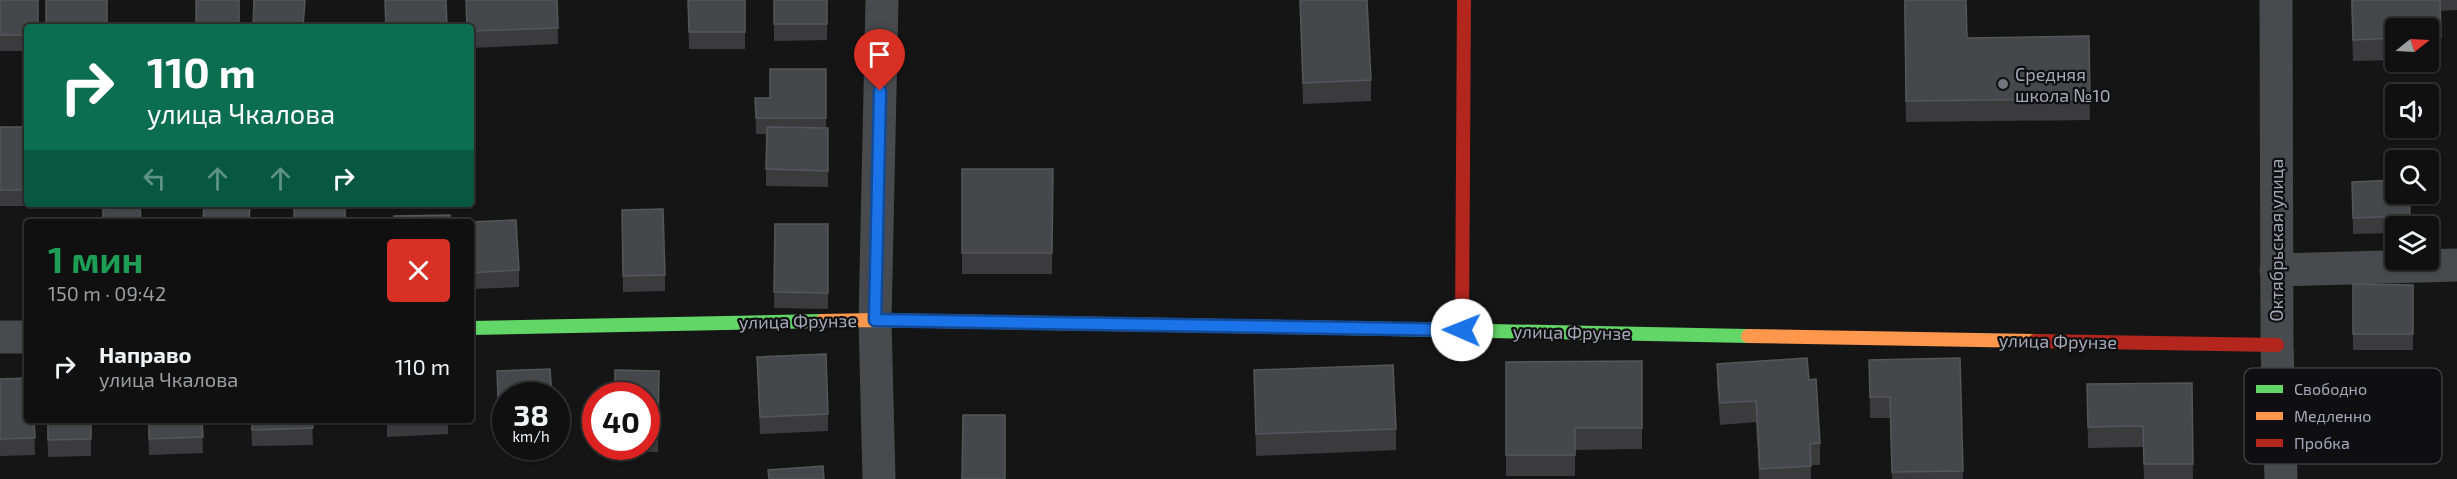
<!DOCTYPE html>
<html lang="ru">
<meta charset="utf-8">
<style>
body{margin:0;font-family:"Exo 2",sans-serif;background:#191919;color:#f1f3f6;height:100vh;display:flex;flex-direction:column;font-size:22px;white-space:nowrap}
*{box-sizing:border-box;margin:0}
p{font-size:20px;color:#9c9d9f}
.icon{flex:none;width:33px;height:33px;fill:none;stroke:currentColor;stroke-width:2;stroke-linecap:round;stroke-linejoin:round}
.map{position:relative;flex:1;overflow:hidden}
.details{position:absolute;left:24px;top:219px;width:450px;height:204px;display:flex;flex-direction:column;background:#101010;border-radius:6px;box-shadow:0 2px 4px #0004,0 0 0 2px #303030}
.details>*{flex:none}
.hud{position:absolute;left:24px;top:24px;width:450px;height:183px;border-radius:6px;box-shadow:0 2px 4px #0004,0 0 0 2px #303030;background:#0b6e4f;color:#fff;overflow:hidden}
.needle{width:39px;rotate:72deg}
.tools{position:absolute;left:2385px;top:18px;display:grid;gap:12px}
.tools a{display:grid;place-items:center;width:54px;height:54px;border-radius:6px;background:#101010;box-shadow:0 2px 4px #0004,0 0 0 2px #303030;font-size:30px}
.speed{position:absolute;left:492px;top:382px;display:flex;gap:12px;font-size:30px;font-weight:700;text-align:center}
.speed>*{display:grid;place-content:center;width:78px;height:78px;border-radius:50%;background:#101010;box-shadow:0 2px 4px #0004,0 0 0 2px #303030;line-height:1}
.speed small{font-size:15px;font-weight:400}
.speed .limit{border:9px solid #d22;background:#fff;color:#111}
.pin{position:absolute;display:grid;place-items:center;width:51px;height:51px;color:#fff;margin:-62px -26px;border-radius:50% 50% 50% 0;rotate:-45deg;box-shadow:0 0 6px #0007}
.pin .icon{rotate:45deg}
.me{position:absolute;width:66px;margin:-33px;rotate:271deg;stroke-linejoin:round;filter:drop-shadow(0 0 4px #0008)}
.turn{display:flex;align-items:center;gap:21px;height:126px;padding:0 24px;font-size:27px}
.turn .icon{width:78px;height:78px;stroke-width:2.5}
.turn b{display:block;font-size:42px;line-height:51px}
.lanes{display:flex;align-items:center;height:57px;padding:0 24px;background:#0003;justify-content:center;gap:30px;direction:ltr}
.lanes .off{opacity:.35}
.round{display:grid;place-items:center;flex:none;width:63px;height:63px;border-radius:6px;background:#191919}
.headline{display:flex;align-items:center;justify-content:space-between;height:102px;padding:0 24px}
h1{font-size:36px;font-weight:700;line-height:45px;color:#1e9e55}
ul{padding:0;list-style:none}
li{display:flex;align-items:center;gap:18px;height:90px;padding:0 24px}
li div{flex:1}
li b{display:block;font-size:22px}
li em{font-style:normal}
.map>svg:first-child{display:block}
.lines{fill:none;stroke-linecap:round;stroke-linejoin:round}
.street{stroke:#494a4e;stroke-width:33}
.fast{stroke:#63d668;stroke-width:14}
.slow{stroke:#ff974d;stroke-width:14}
.jam{stroke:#b3261e;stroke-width:14}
.wall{fill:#3b3b3d}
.building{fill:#46474a;stroke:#55565b;stroke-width:1.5}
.route-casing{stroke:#114b97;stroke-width:15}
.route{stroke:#1a73e8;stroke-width:10}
.poi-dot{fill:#73757e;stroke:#0f0f11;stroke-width:2}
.labels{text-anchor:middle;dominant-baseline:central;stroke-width:4.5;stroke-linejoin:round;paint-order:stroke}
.poi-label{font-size:18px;fill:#a5a9b7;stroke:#0f0f11;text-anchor:start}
.street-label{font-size:18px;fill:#a5a9b7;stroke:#0f0f11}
.key{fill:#0f0f11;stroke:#3c3d43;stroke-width:1.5}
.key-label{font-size:16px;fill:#a5a9b7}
</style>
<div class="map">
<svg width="2457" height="479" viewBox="0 0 2457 479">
<rect width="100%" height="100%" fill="#151515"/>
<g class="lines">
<path class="street" d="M2276,0L2277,345L2281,479
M2276,270L2457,265
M0,337H27
M879,479L875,320L882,0"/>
<path class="fast" d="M471,328L822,321
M1341,328L1748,336"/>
<path class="slow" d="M822,321L875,320L1341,328
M1748,336L2035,341"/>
<path class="jam" d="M1462,330L1464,0
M2035,341L2277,345"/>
</g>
<path class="wall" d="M0,0L27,27V51H0Z
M466,0H557L558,44L471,48V27H467Z
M688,0H745V49H689Z
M774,0H827V40L774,41Z
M1300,0L1371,80V101L1303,104Z
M1904,0L1967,38L2089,36L2090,120L1906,122Z
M2351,0H2457V10L2440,11L2441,58H2428V28H2396V60L2353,61Z
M826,69V128H828V187L766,186V134H756L755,98H770Z
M0,127H27V204H43V206H0Z
M962,169H1053L1052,274H962Z
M2352,182L2409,194L2410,226H2396V233L2353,234Z
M622,210L665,275V291L623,292Z
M471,222L519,270V287L471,289Z
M775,224H828V309L774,308Z
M2353,284L2413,285V350H2353Z
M757,357L828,414V431L760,434Z
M1960,358L1963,479H1892L1890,418H1870L1869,360Z
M1642,361V449L1575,450V476H1506V362Z
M1717,364L1809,380L1820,443V465H1811V479H1759L1756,422L1720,425L1717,385Z
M1254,370L1396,429V450L1256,456Z
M497,371L506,396V439H499Z
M659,371L658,452H614V447H646V396Z
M0,379L34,420L35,455L0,456Z
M2192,383L2193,479H2144L2143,447L2088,448L2087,384Z
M2354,400H2423V459H2354Z
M47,420H91V456L48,457Z
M148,420H202L203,453L149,455Z
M251,420H312L313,445L252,446Z
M387,420H448V434L387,437Z"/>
<path class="building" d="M0,0H38V27H27V35H0Z
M46,0H107V27H46Z
M196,0H239V27H196Z
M254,0H305L303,27H253Z
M385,0H446L447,27H386Z
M466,0H557L558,28L471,31V27H467Z
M688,0H745V32H689Z
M774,0H827V24H774Z
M1300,0H1367L1371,80L1303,83Z
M1905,0H1966L1967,38L2089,36L2090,99L1906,101Z
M2352,0H2440L2441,37H2428V28H2396V38L2353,40Z
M770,69H826V118H756L755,98H770Z
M0,127H27V190H0Z
M767,127L828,128V171L766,169Z
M962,169H1053L1052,253H962Z
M2396,180V194H2409L2410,216L2353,218L2352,182Z
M204,204H250L249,222H203Z
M294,205H345V222H294Z
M140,208L141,222H103V209Z
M663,209L665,275L623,276L622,210Z
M450,215V222H394V216Z
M516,220L519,270L471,273V222H468Z
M775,224H828V293L774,292Z
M2353,284L2413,285V334H2353Z
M826,354L828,414L760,417L757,357Z
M1807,358L1809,380L1816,379L1820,443L1810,444L1811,466L1760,469L1756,401L1720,403L1717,364Z
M1960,358L1963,471L1892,472L1890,397H1870L1869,360Z
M1642,361V428H1575V455H1506V362Z
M1393,365L1396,429L1256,434L1254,370Z
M550,369L552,396H506V422L499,423L497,371Z
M615,370L659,371L658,436H646V396H615Z
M27,378V420H34L35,438L0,439V379Z
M2192,383L2193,464H2144L2143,426L2088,427L2087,384Z
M963,415H1005V479H962Z
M48,420H91V439L48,440Z
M149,420H202L203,437L149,439Z
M252,420H312L313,428L252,430Z
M823,466L824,479H769L768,470Z"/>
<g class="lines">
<g class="route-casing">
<path id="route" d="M880,91L875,320L1462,330"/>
</g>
<use href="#route" class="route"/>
</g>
<circle class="poi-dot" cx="2003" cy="84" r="6"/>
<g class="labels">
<g class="poi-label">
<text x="2015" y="74">Средняя<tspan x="2015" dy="21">школа №10</tspan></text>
</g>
<g class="street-label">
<text transform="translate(2276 240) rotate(-90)">Октябрьская улица</text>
<text transform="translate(798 321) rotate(-1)">улица Фрунзе</text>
<text transform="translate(1572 332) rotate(1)">улица Фрунзе</text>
<text transform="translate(2058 341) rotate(1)">улица Фрунзе</text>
</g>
</g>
<rect x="2244" y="368" width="198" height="96" rx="9" class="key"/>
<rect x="2256" y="385" width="27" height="8" fill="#63d668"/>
<rect x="2256" y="412" width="27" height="8" fill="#ff974d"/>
<rect x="2256" y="439" width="27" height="8" fill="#b3261e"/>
<g class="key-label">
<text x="2294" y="395">Свободно</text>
<text x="2294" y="422">Медленно</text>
<text x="2294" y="449">Пробка</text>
</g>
</svg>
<div class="tools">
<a><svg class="needle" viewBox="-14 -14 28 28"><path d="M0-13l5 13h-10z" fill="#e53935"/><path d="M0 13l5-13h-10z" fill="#9c9d9f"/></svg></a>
<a><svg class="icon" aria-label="sound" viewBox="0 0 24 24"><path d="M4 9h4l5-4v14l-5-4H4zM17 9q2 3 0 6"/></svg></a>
<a><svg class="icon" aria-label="search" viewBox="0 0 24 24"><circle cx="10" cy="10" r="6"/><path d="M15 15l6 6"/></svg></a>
<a><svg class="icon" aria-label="layers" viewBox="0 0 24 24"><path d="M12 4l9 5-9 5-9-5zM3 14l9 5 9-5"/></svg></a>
</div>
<div class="speed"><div>38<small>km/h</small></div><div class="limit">40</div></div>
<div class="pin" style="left:880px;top:91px;background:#d93025"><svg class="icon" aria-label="arrive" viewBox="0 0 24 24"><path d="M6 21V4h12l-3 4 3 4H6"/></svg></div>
<svg class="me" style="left:1462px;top:330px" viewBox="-20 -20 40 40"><circle r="19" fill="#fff"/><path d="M0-13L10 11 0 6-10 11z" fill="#1a73e8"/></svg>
<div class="hud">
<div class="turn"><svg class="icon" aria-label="right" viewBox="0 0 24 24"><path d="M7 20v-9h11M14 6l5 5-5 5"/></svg><div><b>110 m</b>улица Чкалова</div></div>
<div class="lanes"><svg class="icon off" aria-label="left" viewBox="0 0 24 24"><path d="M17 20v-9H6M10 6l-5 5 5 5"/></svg><svg class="icon off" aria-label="ahead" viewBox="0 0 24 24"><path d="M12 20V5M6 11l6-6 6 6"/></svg><svg class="icon off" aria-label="ahead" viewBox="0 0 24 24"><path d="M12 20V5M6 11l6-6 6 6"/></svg><svg class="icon" aria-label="right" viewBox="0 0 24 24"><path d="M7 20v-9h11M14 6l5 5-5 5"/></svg></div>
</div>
<section class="details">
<div class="headline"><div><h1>1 мин</h1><p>150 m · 09:42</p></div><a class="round" style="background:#d93025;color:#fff"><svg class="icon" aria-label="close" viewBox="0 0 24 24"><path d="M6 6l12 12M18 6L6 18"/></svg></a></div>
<ul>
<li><svg class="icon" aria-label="right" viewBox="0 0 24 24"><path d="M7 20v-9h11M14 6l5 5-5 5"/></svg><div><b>Направо</b><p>улица Чкалова</p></div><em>110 m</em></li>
</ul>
</section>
</div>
